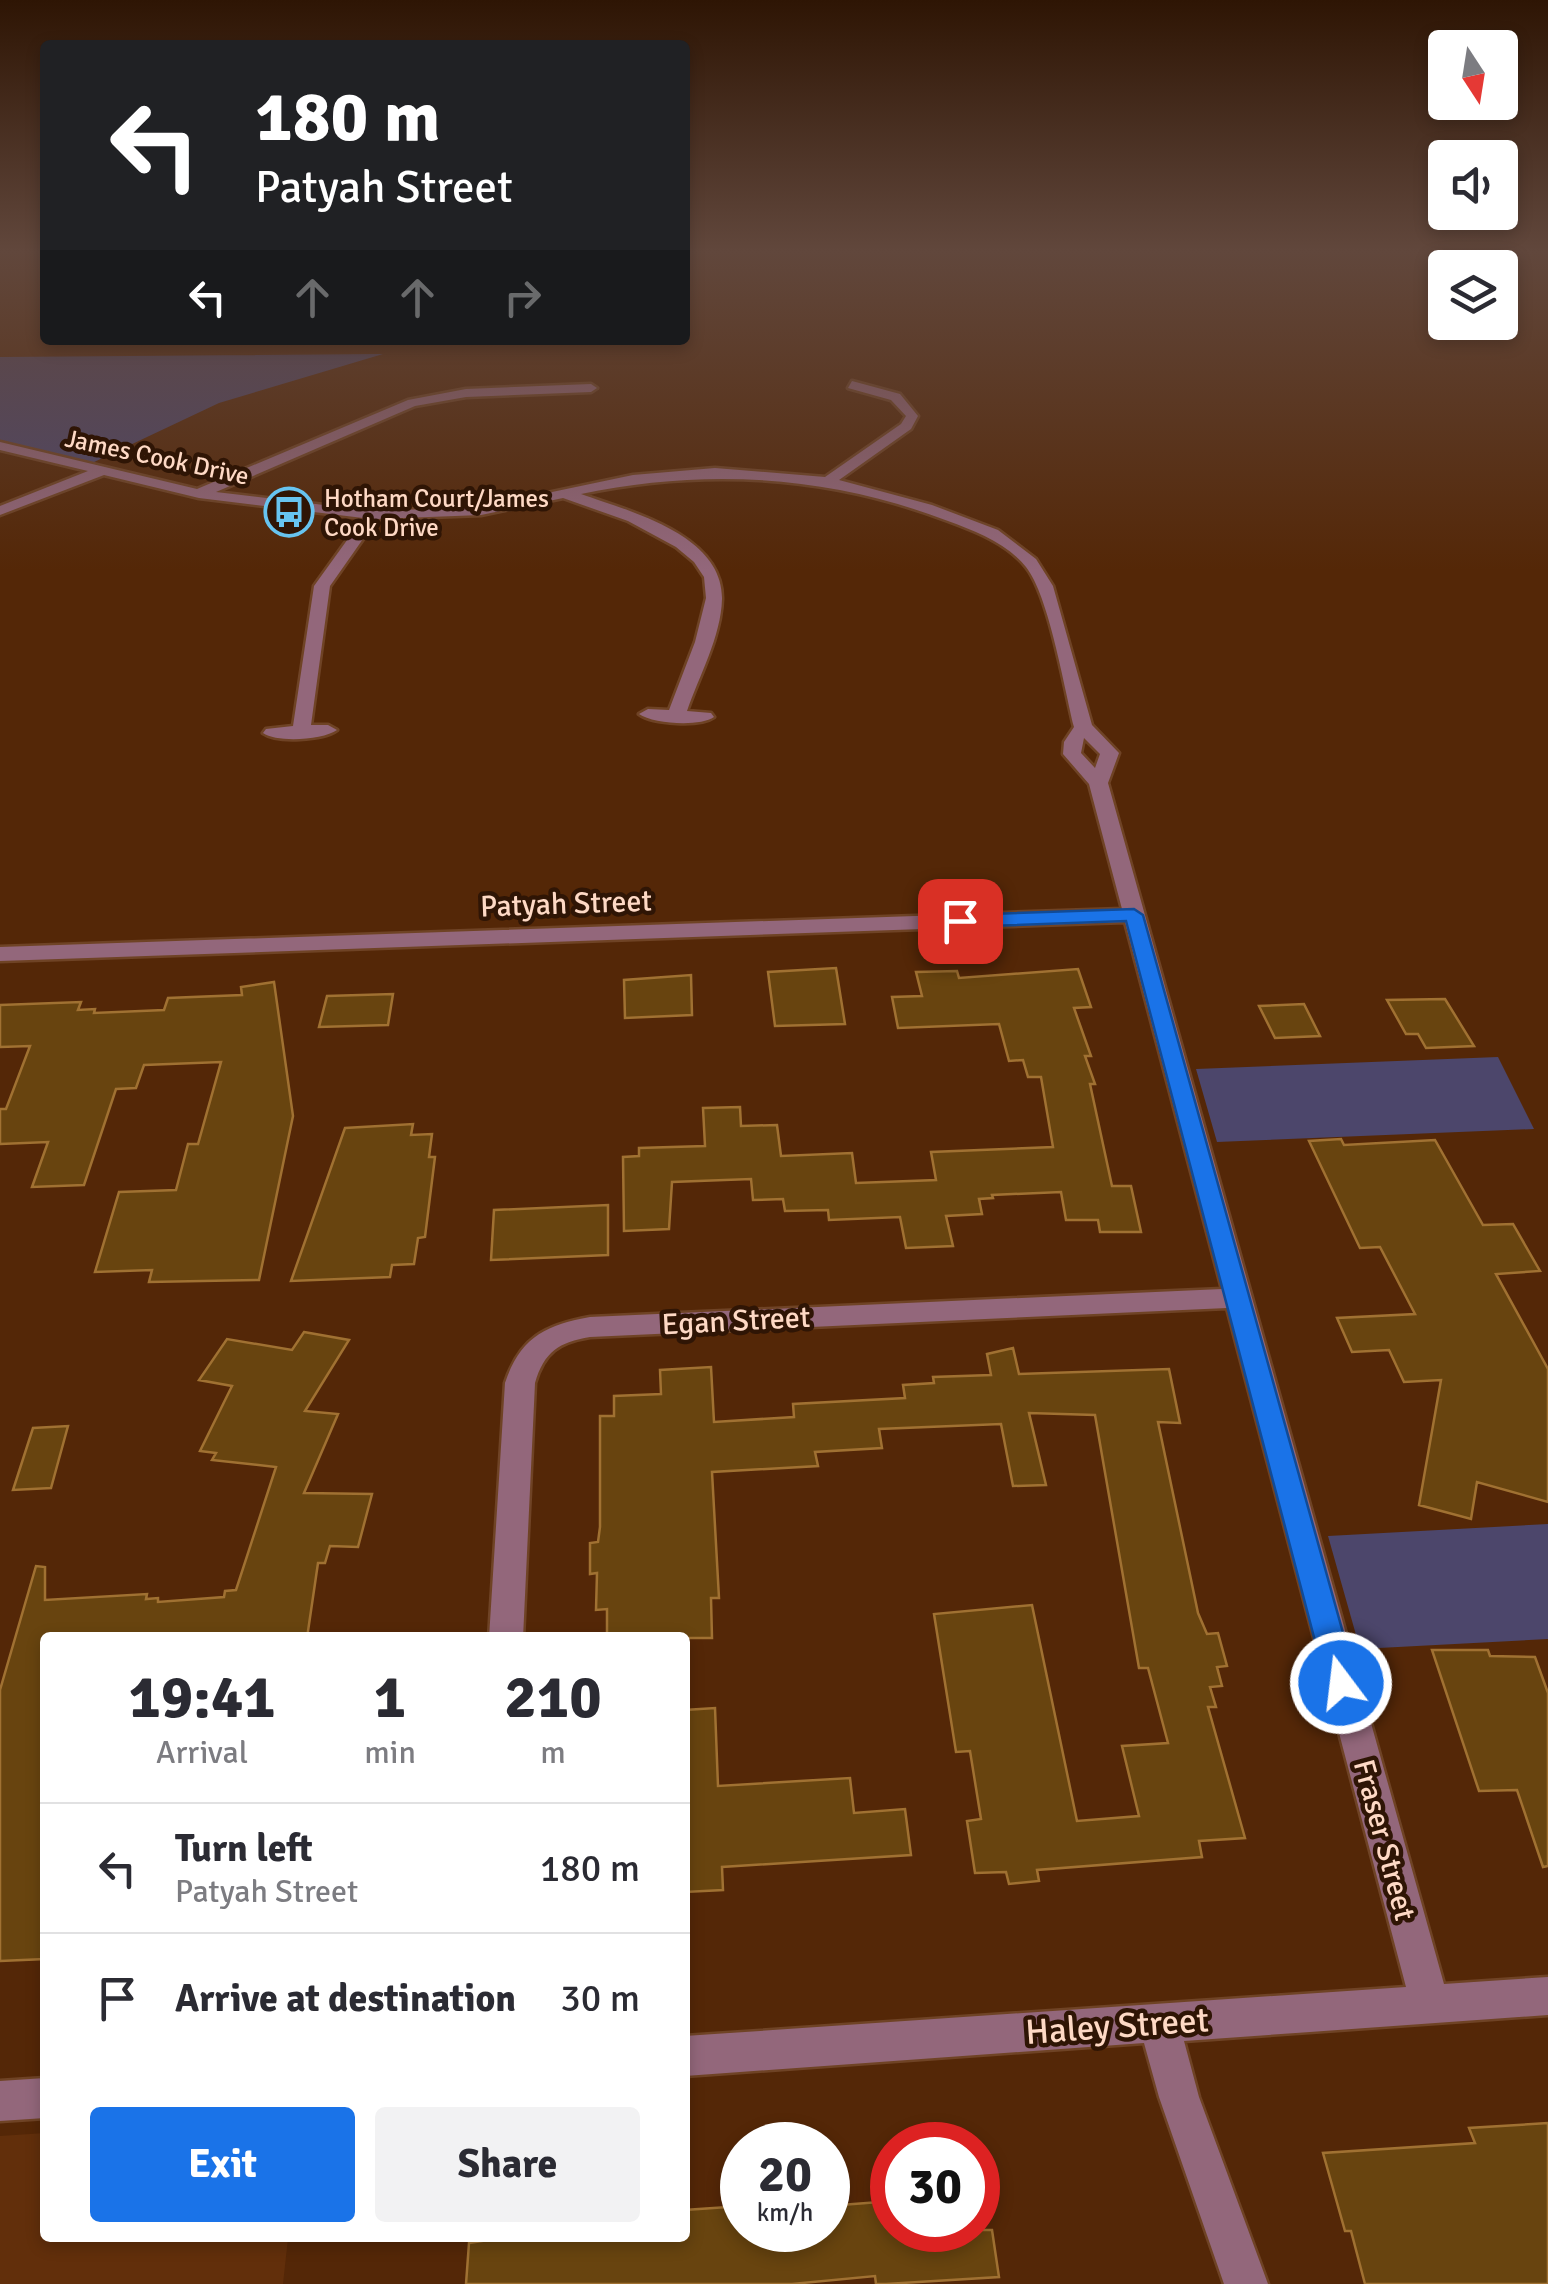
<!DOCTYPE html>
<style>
body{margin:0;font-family:Signika,sans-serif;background:#f2f2f3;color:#2b2b33;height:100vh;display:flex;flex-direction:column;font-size:38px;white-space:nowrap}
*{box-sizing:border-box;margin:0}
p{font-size:32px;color:#7c7c81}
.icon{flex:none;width:55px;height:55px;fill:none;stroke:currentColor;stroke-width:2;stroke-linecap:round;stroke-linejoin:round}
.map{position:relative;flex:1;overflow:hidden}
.details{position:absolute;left:40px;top:1632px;width:650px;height:610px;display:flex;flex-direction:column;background:#fff;border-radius:10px;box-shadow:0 5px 15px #0003}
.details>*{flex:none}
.banner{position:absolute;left:40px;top:40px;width:650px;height:305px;border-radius:10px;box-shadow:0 5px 15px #0003;background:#202124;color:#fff;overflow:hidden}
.needle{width:65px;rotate:168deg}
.controls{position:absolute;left:1428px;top:30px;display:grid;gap:20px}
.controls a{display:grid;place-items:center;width:90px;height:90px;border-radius:10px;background:#fff;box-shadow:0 5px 15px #0003;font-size:50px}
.speed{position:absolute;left:720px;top:2122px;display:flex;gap:20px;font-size:50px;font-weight:700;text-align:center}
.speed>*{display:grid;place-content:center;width:130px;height:130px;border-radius:50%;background:#fff;box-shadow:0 5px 15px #0003;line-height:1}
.speed small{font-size:25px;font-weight:400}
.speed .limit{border:15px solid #d22;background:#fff;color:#111}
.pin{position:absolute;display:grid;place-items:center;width:85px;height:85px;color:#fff;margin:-42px;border-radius:20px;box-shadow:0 5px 15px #0006}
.me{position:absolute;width:110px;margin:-55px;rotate:345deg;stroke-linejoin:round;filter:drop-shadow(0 0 8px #0008)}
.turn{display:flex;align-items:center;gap:35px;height:210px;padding:0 50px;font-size:45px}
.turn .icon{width:130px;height:130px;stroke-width:2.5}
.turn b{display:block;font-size:70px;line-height:85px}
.lanes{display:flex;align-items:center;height:95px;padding:0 50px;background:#0003;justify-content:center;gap:50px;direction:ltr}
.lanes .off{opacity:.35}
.eta{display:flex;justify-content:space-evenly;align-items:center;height:170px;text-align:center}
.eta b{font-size:60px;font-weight:700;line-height:70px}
.cta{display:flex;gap:20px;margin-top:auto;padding:20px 50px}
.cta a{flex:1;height:115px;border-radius:10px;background:#1a73e8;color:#fff;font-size:40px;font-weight:700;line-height:115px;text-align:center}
.cta a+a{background:#f2f2f3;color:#2b2b33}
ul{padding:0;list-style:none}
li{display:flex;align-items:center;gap:30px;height:130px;padding:0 50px;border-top:2px solid #e1e1e2}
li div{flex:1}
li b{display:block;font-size:38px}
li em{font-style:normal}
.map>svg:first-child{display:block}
.built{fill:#622f0b}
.green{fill:#4c466b}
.building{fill:#68440f;stroke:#a07132;stroke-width:2.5}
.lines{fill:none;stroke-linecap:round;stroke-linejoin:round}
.minor-casing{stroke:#6f4325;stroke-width:5}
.minor{fill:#93677b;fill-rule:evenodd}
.route{fill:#1a73e8;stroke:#114b97;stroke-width:2.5}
.labels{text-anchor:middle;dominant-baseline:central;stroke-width:9;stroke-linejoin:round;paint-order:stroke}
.far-street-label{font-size:25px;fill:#fed9c5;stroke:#2f1505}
.far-poi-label{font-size:25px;fill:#fed9c5;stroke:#2f1505;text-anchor:start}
.street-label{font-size:30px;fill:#fed9c5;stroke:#2f1505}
.near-street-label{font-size:35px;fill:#fed9c5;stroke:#2f1505}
</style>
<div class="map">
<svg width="1548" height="2284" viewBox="0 0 1548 2284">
<rect width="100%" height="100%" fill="#542707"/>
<path class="built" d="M45,2133V2238H288L283,2284H0V2136Z"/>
<path class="green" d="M383,354L219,403L92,463L0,442V357Z
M1498,1057L1534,1129L1217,1142L1196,1069Z
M1548,1524V1639L1360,1649L1328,1536Z"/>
<path class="building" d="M836,968L845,1024L775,1026L768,972Z
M1078,969L1091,1007L1074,1008L1091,1056H1085L1095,1084H1090L1112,1186H1131L1141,1232H1100L1098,1220H1066L1061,1192L992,1195L993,1198L979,1199L982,1214L946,1216L953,1246L906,1248L900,1217L829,1220L828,1210L785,1211L783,1199L753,1200L751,1179L672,1182L669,1229L624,1231L623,1157L639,1156V1148L705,1146L703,1108L740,1107L741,1126L777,1125L781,1156L852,1153L856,1183L936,1180L931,1152L1053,1147L1041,1077H1028L1023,1060L1009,1061L999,1024L898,1028L892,997L922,996L916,972L957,971L959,978Z
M691,975L692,1015L625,1018L624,980Z
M274,982L293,1116L259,1280L149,1282L152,1270L95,1272L119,1192L176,1190L188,1144H198L221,1062L144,1065L136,1088L116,1089L84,1185L32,1187L48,1142L0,1144V1109H6L30,1046L0,1047V1005L81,1002L78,1010L95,1009L94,1013L164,1010L168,998L242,995L241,987Z
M393,994L388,1025L319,1027L327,996Z
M1445,999L1474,1046L1426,1048L1418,1034H1406L1387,1000Z
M1304,1004L1320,1036L1275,1038L1259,1006Z
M413,1124L411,1135L432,1134L429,1157H435L425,1237L418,1238L414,1264L392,1265L390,1277L291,1281L345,1128Z
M1341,1139L1344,1145L1435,1140L1483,1225L1513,1224L1540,1271L1496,1274L1548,1369V1502L1477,1482L1471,1519L1419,1505L1441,1380L1404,1382L1389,1350L1352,1352L1337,1318L1415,1314L1380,1247L1360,1248L1309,1141Z
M608,1205V1255L491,1260L494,1210Z
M304,1332L349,1340L305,1411L338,1414L304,1493L372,1494L358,1547L330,1546L325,1563H318L307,1638H45V1959L0,1961V1690L36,1566L45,1567V1600L147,1594L146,1599L158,1598V1602L224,1597L225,1591L236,1590L276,1467L212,1460L216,1453L200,1451L232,1386L199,1380L227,1339L292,1350Z
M1013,1348L1019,1374L1169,1369L1180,1423L1158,1422L1198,1613L1207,1634L1218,1633L1227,1666L1217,1667L1222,1686L1210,1687L1216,1707H1208L1245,1838L1199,1841L1202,1857L1037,1870L1039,1881L1009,1884L1006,1872L975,1873L967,1821L981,1819L970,1751L956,1752L934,1614L1032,1605L1077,1821L1139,1816L1122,1746L1168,1743L1148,1668H1139L1095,1415L1029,1413L1046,1485L1013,1486L1001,1424L879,1429L882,1448L815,1452L818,1466L712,1472L719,1598H711L712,1638H607V1609L596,1610L597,1573L590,1574V1543L598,1542L600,1527V1416H614V1396L661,1394L660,1370L711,1367L714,1422L794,1417L793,1404L905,1398L903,1385L934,1383L933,1377L991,1375L987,1354Z
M68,1426L51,1488L13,1490L33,1428Z
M1432,1650H1488L1490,1656L1535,1657L1548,1693V1866L1543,1867L1517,1790L1479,1791Z
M715,1708L718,1786L850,1778L854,1813L905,1809L911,1855L722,1867L723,1890L685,1892V1710Z
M1548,2123V2284H1365L1351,2231H1345L1323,2153L1475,2143L1469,2128Z
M892,2201V2230H992L999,2277L886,2284H876L875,2276L792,2284H466L469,2243L501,2238H685V2210L742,2206V2230H828V2206Z"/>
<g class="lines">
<g class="minor-casing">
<path id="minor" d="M852,381L900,394L918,416L911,429L839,480L932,505L998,530L1036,559L1053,586L1092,725L1119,753L1108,783L1444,1984L1548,1977V2015L1184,2041L1199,2097L1268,2284H1224L1159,2097L1144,2043L685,2076V2036L1406,1987L1227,1308L590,1337C559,1342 544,1352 535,1383L523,1638H489L505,1383C520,1338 545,1325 590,1317L1222,1289L1125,922L0,961V947L1122,909L1089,784L1063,754L1064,742L1074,727C1064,687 1049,596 1026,567C1007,543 975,531 948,521C828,475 705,468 581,494C628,511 723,534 722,599C721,637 699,676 687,711L711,713L714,717C700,727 653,724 639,714L648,709L669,710L695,642L706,598L704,577L694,562L676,547L628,521L563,498L481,515L377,519L330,586L311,725H328L337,730C323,740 277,743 263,733L266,729L293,726L314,586L363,518L199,498L104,475L0,515V506L88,471L0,450V442L197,489L408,400L466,389L591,384L597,388L591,392L466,397L415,406L216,492L373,511L481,507L633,475L715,468L825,477L901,424L906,416L891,400L848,388ZM1084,738L1100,754L1095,768L1081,753Z
M45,2078V2118L0,2121V2081Z"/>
</g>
<use href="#minor" class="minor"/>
</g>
<linearGradient id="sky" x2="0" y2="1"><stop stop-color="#2e1504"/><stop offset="0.44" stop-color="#61473c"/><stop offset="1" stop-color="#61473c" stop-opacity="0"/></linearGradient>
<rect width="1548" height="571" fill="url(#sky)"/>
<path class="route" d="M1134,909L1143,915L1357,1683L1352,1692L1341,1696L1330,1692L1326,1683L1126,921L960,927L950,921L960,915Z"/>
<defs>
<g id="bus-ring" transform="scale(2.5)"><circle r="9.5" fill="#2f1505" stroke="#67c4f0" stroke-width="1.5"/><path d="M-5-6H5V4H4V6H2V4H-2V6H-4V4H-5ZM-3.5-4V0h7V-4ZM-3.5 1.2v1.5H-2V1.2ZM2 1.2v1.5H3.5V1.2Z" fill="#67c4f0"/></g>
</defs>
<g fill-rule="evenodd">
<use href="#bus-ring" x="289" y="512"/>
</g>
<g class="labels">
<g class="far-street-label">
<text transform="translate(157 457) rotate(12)">James Cook Drive</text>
</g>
<g class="far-poi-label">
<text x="324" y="498">Hotham Court/James<tspan x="324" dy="29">Cook Drive</tspan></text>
</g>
<g class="street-label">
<text transform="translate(566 904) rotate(-2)">Patyah Street</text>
<text transform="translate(736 1321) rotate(-3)">Egan Street</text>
<text transform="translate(1384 1840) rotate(75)">Fraser Street</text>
</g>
<g class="near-street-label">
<text transform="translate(1117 2026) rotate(-4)">Haley Street</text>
</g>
</g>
</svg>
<div class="controls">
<a><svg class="needle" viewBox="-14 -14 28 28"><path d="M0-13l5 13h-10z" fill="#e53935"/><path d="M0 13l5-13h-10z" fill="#7c7c81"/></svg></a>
<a><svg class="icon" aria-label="sound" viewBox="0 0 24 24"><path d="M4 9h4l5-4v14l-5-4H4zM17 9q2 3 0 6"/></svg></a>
<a><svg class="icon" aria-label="layers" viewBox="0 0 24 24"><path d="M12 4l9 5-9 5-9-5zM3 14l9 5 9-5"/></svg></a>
</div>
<div class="speed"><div>20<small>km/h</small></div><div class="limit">30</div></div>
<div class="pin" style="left:960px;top:921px;background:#d93025"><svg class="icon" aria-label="arrive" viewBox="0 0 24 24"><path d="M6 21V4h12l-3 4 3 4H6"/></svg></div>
<svg class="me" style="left:1341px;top:1683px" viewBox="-20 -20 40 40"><circle r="17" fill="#1a73e8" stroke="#fff" stroke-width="3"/><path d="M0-11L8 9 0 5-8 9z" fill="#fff"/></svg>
<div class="banner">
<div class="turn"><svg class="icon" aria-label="left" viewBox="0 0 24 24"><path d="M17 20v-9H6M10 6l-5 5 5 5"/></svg><div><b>180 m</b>Patyah Street</div></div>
<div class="lanes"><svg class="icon" aria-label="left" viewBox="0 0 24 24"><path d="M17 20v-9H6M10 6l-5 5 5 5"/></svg><svg class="icon off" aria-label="ahead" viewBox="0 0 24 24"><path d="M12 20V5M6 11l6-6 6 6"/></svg><svg class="icon off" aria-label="ahead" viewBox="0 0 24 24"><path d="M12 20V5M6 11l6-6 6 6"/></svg><svg class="icon off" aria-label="right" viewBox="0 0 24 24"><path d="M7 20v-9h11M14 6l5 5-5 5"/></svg></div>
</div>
<section class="details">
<div class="eta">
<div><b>19:41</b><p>Arrival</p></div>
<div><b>1</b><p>min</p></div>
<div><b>210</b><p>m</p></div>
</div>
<ul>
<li><svg class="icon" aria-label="left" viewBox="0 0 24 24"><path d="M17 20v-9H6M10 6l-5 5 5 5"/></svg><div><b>Turn left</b><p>Patyah Street</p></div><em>180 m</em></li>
<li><svg class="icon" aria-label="arrive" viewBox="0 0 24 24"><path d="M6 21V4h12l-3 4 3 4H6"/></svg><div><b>Arrive at destination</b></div><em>30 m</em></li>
</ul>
<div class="cta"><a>Exit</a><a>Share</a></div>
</section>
</div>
